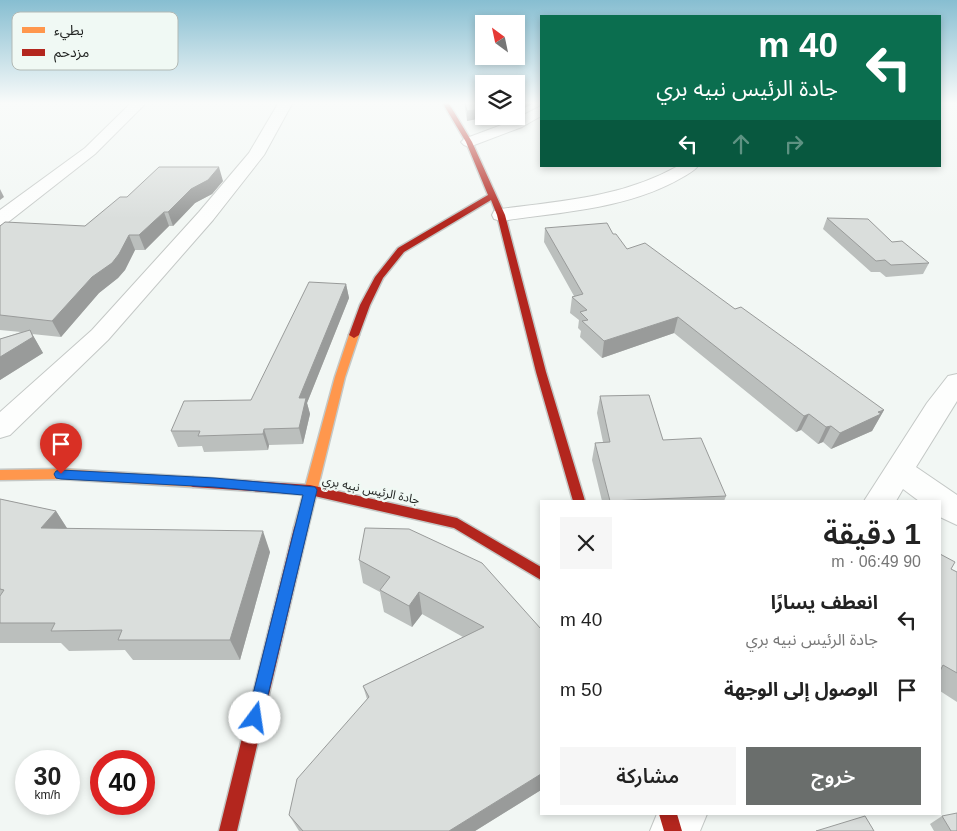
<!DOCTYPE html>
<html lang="ar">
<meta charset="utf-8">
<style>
body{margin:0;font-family:Arial,"Noto Sans Arabic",sans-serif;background:#f6f6f6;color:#222;direction:rtl;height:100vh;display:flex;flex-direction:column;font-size:19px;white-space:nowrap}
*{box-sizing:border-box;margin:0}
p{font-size:16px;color:#767676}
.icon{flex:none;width:28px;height:28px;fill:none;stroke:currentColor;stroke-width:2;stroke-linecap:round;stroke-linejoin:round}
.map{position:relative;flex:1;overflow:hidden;direction:ltr}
.sheet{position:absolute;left:540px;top:500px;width:401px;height:315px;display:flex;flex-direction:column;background:#fff;border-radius:0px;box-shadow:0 2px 8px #0003;direction:rtl}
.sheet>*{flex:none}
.guide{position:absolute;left:540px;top:15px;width:401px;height:152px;border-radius:0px;box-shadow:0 2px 8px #0003;direction:rtl;background:#0b6e4f;color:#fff;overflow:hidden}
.needle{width:32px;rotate:327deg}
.tools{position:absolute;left:475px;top:15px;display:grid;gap:10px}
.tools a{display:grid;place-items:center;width:50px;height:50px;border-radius:0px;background:#fff;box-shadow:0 2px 8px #0003;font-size:25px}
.speed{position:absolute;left:15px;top:750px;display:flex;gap:10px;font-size:25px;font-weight:700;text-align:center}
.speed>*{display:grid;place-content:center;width:65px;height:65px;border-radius:50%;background:#fff;box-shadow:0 2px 8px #0003;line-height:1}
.speed small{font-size:12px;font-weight:400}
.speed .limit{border:8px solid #d22;background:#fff;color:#111}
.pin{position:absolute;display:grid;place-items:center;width:42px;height:42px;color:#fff;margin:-51px -21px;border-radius:50% 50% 50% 0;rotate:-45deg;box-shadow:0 0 5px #0007}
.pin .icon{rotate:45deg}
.me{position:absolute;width:55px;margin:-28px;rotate:14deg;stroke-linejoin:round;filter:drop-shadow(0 0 4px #0008)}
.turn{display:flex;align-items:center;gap:18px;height:105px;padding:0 20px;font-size:22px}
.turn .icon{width:65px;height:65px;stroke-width:2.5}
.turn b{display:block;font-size:35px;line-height:42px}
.lanes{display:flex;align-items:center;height:48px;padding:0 20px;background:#0003;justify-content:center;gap:25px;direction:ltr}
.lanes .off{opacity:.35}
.round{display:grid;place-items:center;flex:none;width:52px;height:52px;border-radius:0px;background:#f6f6f6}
.headline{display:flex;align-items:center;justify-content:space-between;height:85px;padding:0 20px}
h1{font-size:30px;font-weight:600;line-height:38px}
.primary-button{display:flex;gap:10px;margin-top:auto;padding:10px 20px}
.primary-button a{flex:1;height:58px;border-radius:0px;background:#6a6e6c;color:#fff;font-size:20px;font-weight:600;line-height:58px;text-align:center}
.primary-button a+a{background:#f6f6f6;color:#222}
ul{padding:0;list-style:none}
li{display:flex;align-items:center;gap:15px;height:70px;padding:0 20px}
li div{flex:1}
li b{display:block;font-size:19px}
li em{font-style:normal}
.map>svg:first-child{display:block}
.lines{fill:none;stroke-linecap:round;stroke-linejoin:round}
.street-casing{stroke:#c4c8c6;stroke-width:2}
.slow-casing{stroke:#c4c8c6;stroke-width:3}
.jam-casing{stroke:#c4c8c6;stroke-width:3}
.street{fill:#fdfefd;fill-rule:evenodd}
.slow{fill:#ff974d;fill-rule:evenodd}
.jam{fill:#b3261e;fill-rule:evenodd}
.wall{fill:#bbbfbd}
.shaded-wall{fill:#999b9a}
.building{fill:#dadedc;stroke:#999b9a}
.route{fill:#1a73e8;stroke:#114b97}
.labels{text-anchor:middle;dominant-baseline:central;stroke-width:5;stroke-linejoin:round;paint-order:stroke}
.street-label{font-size:12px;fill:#212422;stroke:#f0f9f4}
.key{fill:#f0f9f4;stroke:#b2b9b5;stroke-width:1}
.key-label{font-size:14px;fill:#212422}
</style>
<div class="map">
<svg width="957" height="831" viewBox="0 0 957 831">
<rect width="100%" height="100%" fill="#f2f7f4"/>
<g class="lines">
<g class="street-casing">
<path id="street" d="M132,102H147L95,154L7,223L0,225V210L85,148Z
M279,102H293L264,155L213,220L108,340L10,435L0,438V412L92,330L199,212L249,153Z
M541,106V116L522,127L469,147L464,145L461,142L464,139L512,121Z
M678,166H698C694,171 688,174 683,177C629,209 561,212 501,221L494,219L492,215L494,211L501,209C562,201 623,197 678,166Z
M957,374V401L916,467L957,495V525L940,517V501H919L903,489L896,501H864L927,403L948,376Z
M657,814H707L700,831H650Z"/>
</g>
<g class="slow-casing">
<path id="slow" d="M354,332L359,335L345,377L308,528L306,532L301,533L296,532L294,528L335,377L349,335Z
M61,469L193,477L197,479L199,482L197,485L193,487L61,479L0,480V470Z"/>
</g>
<g class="jam-casing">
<path id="jam" d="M442,102H448L472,142L505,215L546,372L585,501H573L536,372L497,215L491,200L404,252L383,278L370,305L359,335L354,338L349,335L360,305L375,277L398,248L488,195L466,142Z
M193,477L310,485L457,518L541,567V580L454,528L310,495L193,487L189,485L187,482L189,479Z
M301,523L306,524L308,528L237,831H219L294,528L296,524Z
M659,814H677L682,831H664Z"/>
</g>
<use href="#street" class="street"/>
<use href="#slow" class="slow"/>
<use href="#jam" class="jam"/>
</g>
<path class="wall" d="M464,102H484V116H492L467,121Z
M223,181L212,194L195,203L173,226H169L145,250H135L125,270L118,278L99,293L61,337L32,334L43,353L0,380V339L21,332L0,330V226H85L127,197Z
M827,218L892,242L929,263L923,274L886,277L880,272H871L823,229Z
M545,228L613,234L627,249L735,309L884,410L872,431L831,449L823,442L818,444L801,430L796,432L674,333L602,358L580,337L581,331L578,328L579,320L570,313L572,297L574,296L544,242Z
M346,284L349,298L307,403L310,414L303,444L269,445L268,450L204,452L202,446L178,447L171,431L251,400Z
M600,396L663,440L726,496L724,501H602L592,460L595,443L603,442L597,413Z
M0,499L56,511L67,528L270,552L240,660H133L125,650L69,651L61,643H0Z
M940,554L951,569L957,572V702L940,691Z
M359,560L541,629V790L475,831H299L289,815L367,699L363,686L463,637L422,614L412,627L384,612L380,592L363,583Z
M942,816L957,831H934L930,824Z"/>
<path class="shaded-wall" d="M520,102H537L516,112V103Z
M484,109V116H492L467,121V111Z
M219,167L223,181L212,194L195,203L173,226L168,212L191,189Z
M0,189L4,197L0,200Z
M164,212L169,226L145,250L139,235Z
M129,235L135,250L125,270L118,278L99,293L61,337L52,321L92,277Z
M346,284L349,298L307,403L310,414L303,444L299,428V398Z
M678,317L674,333L602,358L604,341Z
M30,330L43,353L0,380V357Z
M884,410L872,431L831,449L840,433Z
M809,414L801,430L796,432L804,416Z
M831,426L823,442L818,444L826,427Z
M264,429L269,445L268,450L263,434Z
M56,511L70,533L41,528Z
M263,531L270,552L240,660L230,640Z
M419,592L422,614L412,627L409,606Z
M541,774V790L475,831H449Z"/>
<path class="building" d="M465,102H484V109L467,111Z
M159,167H219L208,180L191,189L168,212H164L139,235H129L119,254L112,263L92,277L52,321L0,315V226L5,222L85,226L120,197H127Z
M827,218L868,219L892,242L902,241L929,263L891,265L885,260L876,261Z
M607,223L613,234H616L627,249L645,243L735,309L741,307L884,410L878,412L881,414L840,433L831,426L826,427L809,414L804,416L678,317L604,341L582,321L588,320L580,312L587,310L572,297L583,294L545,228Z
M309,282L346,284L299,398H306L299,428L264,429L263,434L198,436L200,431H171L184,401L251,400Z
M30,330L33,337L0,357V339Z
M649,395L663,440L701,438L726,496L610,501L595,443L610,442L600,396Z
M0,499L56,511L41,528L263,531L230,640H118L122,630L51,631L55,623H0V596L4,590L0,589Z
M365,528L409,529L482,563L541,629V774L449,831H303L289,815L297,779L369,697L363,686L484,627L419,592L409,606L380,590L390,577L359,560Z
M940,554L955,562L951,569L957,572V673L943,665L940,671Z
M957,813V831H951L942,816Z
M865,816L874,831H816Z"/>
<linearGradient id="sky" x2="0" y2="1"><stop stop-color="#87bed1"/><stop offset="0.47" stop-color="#f9fbfa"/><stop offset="1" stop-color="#f9fbfa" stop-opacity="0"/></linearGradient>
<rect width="957" height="219" fill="url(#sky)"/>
<path class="route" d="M61,470L214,478L315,487L317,490L261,724L255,726L249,724L247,718L303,495L214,487L61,479L56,478L54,474L56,471Z"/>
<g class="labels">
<g class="street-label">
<text transform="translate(371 490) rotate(12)">جادة الرئيس نبيه بري</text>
</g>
</g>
<rect x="12" y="12" width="166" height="58" rx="8" class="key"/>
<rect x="22" y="27" width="23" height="6" fill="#ff974d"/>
<rect x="22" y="49" width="23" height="7" fill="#b3261e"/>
<g class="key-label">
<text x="54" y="35">بطيء</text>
<text x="54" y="57">مزدحم</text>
</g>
</svg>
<div class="tools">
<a><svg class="needle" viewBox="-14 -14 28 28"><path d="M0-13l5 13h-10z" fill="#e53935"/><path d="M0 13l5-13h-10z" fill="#767676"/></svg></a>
<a><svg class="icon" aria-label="layers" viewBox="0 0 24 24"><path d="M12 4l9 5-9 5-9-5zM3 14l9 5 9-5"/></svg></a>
</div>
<div class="speed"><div>30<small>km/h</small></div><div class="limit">40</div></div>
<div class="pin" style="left:61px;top:474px;background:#d93025"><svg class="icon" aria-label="arrive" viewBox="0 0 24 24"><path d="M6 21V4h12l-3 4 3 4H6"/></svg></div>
<svg class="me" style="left:255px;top:718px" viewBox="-20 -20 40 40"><circle r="19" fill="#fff"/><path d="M0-13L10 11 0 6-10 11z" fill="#1a73e8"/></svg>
<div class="guide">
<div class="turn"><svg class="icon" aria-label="left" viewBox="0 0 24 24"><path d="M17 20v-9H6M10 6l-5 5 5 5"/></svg><div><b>40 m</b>جادة الرئيس نبيه بري</div></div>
<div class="lanes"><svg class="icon" aria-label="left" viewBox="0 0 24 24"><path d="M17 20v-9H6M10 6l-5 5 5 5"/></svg><svg class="icon off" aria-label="ahead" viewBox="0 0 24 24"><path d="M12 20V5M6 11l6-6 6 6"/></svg><svg class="icon off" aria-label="right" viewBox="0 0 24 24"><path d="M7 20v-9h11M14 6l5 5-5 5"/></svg></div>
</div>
<section class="sheet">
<div class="headline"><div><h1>1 دقيقة</h1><p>90 m · 06:49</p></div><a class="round"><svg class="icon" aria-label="close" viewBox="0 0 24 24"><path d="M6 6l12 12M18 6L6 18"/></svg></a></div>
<ul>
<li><svg class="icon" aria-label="left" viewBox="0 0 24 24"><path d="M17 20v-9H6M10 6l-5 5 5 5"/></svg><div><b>انعطف يسارًا</b><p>جادة الرئيس نبيه بري</p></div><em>40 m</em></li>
<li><svg class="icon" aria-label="arrive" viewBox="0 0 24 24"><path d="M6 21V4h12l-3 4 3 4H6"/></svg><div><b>الوصول إلى الوجهة</b></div><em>50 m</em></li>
</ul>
<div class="primary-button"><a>خروج</a><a>مشاركة</a></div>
</section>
</div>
